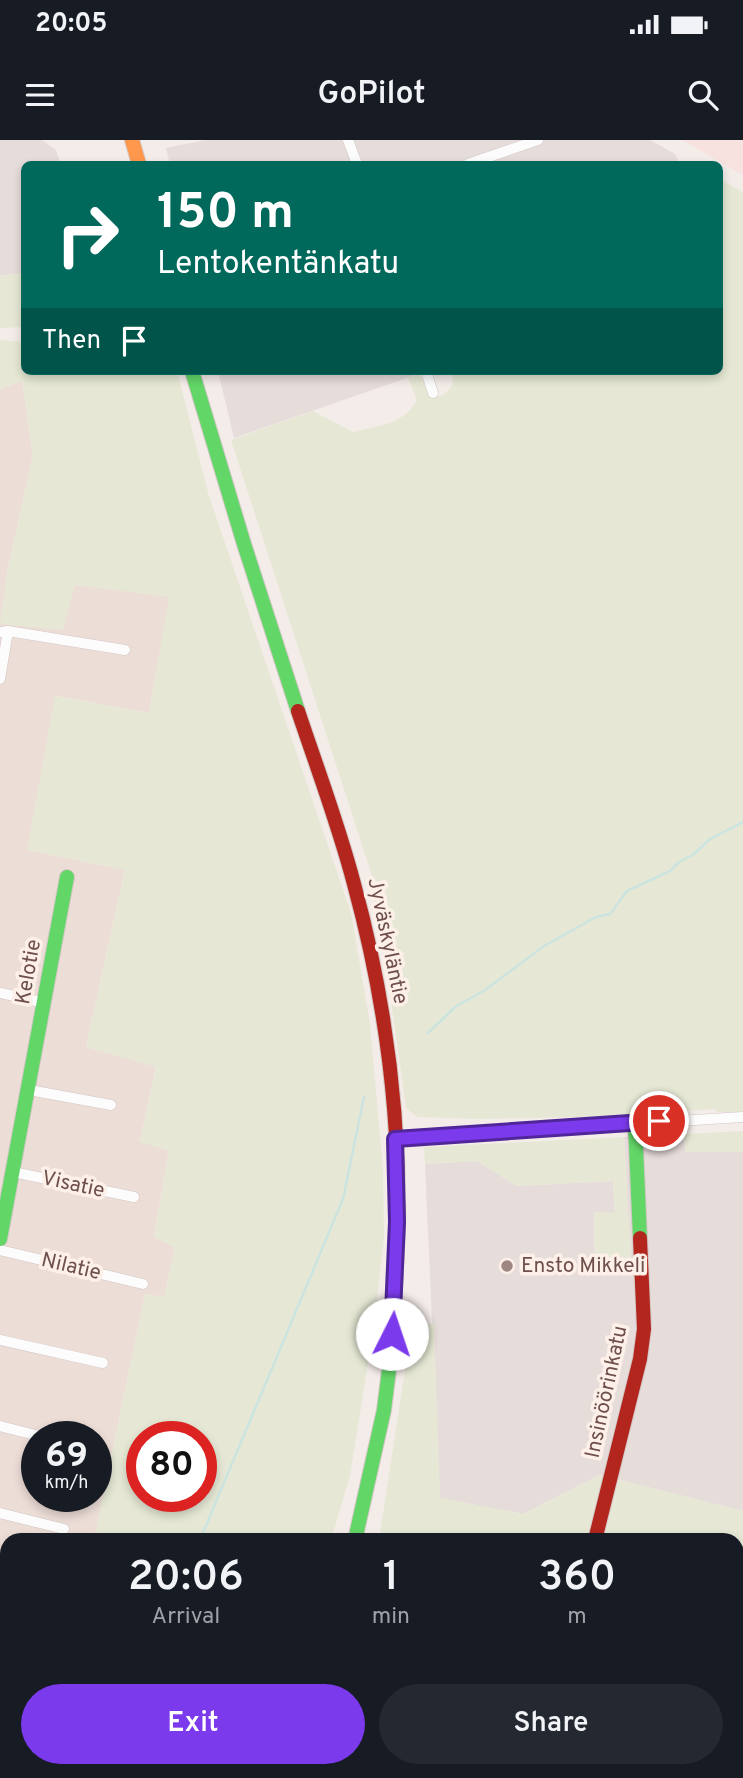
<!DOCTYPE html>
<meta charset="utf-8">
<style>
body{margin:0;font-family:Overpass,sans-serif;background:#242831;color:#f1f3f6;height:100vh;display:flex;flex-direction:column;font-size:26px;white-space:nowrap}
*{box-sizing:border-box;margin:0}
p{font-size:23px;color:#9ea1a6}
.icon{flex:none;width:38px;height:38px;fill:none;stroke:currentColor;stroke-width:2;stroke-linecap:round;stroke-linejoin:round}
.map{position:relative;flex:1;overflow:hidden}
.panel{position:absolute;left:0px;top:1393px;width:744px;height:245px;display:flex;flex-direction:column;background:#171b24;border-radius:21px 21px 0 0;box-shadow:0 4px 10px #0003}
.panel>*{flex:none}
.guide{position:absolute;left:21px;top:21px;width:702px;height:214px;border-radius:10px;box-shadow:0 4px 10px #0003;background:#00695c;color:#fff;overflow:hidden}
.speed{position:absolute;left:21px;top:1281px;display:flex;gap:14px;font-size:35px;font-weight:700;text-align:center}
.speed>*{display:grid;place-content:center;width:91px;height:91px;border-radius:50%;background:#171b24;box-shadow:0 4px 10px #0003;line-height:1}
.speed small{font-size:18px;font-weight:400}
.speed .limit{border:10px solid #d22;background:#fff;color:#111}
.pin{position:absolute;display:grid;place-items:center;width:60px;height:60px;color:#fff;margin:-30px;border:4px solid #fff;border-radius:50%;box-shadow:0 2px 7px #0007}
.me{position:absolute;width:77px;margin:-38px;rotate:4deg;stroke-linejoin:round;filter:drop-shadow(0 0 5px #0008)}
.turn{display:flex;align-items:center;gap:24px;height:147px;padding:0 21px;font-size:32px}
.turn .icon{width:91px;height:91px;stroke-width:2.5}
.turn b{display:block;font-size:49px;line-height:60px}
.then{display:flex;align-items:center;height:66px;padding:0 21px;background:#0003;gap:14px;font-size:26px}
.eta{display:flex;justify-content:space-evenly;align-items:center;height:119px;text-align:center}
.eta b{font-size:42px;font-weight:600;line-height:49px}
.action{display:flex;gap:14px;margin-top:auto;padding:14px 21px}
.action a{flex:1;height:80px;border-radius:42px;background:#7c3aed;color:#fff;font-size:28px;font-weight:600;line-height:80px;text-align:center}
.action a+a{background:#242831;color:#f1f3f6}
.status{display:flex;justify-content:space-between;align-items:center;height:49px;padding:0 35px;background:#171b24;direction:ltr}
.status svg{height:19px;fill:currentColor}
header{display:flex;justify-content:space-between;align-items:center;height:91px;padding:0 21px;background:#171b24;font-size:32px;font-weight:600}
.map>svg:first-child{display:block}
.residential{fill:#edddd7;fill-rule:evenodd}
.commercial{fill:#f7e2e0}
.industrial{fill:#e6dcda}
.green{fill:#e6e8d5;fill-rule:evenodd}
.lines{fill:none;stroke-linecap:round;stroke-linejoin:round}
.stream{stroke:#cce4e0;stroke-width:2.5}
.street-casing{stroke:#d1c7c4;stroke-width:11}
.fast-casing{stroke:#d3c8c6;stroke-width:16}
.slow-casing{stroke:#d3c8c6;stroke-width:16}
.jam-casing{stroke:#d3c8c6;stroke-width:16}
.street{stroke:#fdfcfc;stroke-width:10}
.fast{stroke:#63d668;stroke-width:14}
.slow{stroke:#ff974d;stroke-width:14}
.jam{stroke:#b3261e;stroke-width:14}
.route-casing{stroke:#51269a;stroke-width:18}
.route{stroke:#7c3aed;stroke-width:12}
.poi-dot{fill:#9e8783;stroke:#fdf0e9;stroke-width:2.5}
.labels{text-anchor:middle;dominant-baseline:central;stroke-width:7;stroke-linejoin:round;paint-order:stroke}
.street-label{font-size:21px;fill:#6f504c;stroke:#fdf0e9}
.poi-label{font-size:21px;fill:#6f504c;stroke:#fdf0e9;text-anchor:start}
</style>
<div class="status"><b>20:05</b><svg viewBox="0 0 49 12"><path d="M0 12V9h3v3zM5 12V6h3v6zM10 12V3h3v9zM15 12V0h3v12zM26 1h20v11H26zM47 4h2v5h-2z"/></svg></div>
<header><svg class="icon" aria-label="menu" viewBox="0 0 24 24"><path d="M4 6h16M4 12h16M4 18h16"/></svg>GoPilot<svg class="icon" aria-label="search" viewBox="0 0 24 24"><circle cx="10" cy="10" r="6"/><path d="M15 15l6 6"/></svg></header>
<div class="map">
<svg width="743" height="1638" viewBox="0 0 743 1638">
<rect width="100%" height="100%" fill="#f4ece9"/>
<path class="residential" d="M22,241L33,315L7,433L75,445L170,456L149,573L56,556L28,710L125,730L86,907L156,926L140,1001L169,1010L154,1097L175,1107L164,1157L145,1154L94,1400H7V1454L0,1452V249ZM37,1297H96V1356H37Z"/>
<path class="commercial" d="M682,0H743V35Z"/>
<path class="industrial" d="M0,0H42L56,10L61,24H24V133L0,136Z
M206,0H650L675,14L680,24H170L166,8Z
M218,231H427L234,298Z
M683,994L686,1012H743V1371L600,1335L523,1374L440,1358L425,1024L477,1021L517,1046L613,1041L615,1073L594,1072L595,1133L627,1049L624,997Z
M737,1489L743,1490V1638H327L329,1631H737Z"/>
<path class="green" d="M719,39L743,52V972H717L716,969L588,977L475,979L417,977L406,968L382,796L374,766V742L231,300L313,271L353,292C377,286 405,284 417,260L408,238L419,234L431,257L443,255L452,246L453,238L448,231H719Z
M24,133V187L0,188V136Z
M0,200L24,202V231H177L209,356L351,773L370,884L383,1029L384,1098L374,1186L350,1336L331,1400H94L145,1154L164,1157L175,1108L154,1097L169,1011L140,1002L156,927L86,907L125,730L27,710L55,556L149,573L169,457L75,445L63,490L0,484L7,433L33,315L22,241L0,249ZM142,1297H201V1356H142Z
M743,991V1012H686L683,994Z
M624,997L632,1134H595L594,1072L615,1073L613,1041L517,1046L477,1021L425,1024L424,1007Z
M412,1184H434L440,1358L523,1374L600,1335L743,1371V1490L737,1489V1400H379Z
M0,1452L7,1454V1631H262L261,1638H8L0,1626Z"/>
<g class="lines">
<path class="stream" d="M428,893L455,867L485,850L544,806L596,777L610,774L627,751L670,731L679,722L693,715L710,699L743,682
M200,1400L343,1059L364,957
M59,1638L72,1631"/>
<g class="street-casing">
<path id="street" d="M348,0L357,24
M468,24L538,0
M426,231L433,253
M0,492L8,491L125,510
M0,539L8,491
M0,853L45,863
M29,950L111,965
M395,999L743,977
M13,1032L134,1057
M0,1110L143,1144
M0,1200L103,1223
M0,1286L43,1297
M0,1373L64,1389
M535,1638L537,1631"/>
</g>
<g class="fast-casing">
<path id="fast" d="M192,231L244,404L298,571
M635,984L640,1098
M0,1099L67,737
M355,1400L384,1270L392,1206L398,1087
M284,1638L286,1631"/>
</g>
<g class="slow-casing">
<path id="slow" d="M132,0L139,24"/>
</g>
<g class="jam-casing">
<path id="jam" d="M298,571C317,628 339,686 354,744C384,854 400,972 398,1087
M595,1400L640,1219L644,1189L640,1098"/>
</g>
<use href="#street" class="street"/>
<use href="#fast" class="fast"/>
<use href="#slow" class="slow"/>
<use href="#jam" class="jam"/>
</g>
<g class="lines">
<g class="route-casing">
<path id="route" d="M392,1194L397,1082L395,999L659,981"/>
</g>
<use href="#route" class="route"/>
</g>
<circle class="poi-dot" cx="507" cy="1126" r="7"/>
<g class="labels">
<g class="street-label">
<text transform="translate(387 801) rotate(78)">Jyväskyläntie</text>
<text transform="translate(29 832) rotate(-80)">Kelotie</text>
<text transform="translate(73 1045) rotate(12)">Visatie</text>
<text transform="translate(71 1127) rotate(13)">Nilatie</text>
<text transform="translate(607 1252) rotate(-78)">Insinöörinkatu</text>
</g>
<g class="poi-label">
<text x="521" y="1126">Ensto Mikkeli</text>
</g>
</g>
</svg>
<div class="speed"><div>69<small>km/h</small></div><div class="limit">80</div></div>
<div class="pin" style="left:659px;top:981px;background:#d93025"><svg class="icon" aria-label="arrive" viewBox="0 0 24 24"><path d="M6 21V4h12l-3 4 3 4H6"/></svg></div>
<svg class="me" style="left:392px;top:1194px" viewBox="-20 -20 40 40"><circle r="19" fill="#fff"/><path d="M0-13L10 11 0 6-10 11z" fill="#7c3aed"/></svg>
<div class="guide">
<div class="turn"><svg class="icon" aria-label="right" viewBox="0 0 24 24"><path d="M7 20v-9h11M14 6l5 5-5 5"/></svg><div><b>150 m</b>Lentokentänkatu</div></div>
<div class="then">Then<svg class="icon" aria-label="arrive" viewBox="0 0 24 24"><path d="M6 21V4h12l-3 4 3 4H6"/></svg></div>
</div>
<section class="panel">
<div class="eta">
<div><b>20:06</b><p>Arrival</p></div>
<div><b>1</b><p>min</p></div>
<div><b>360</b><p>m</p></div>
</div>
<div class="action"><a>Exit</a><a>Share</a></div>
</section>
</div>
